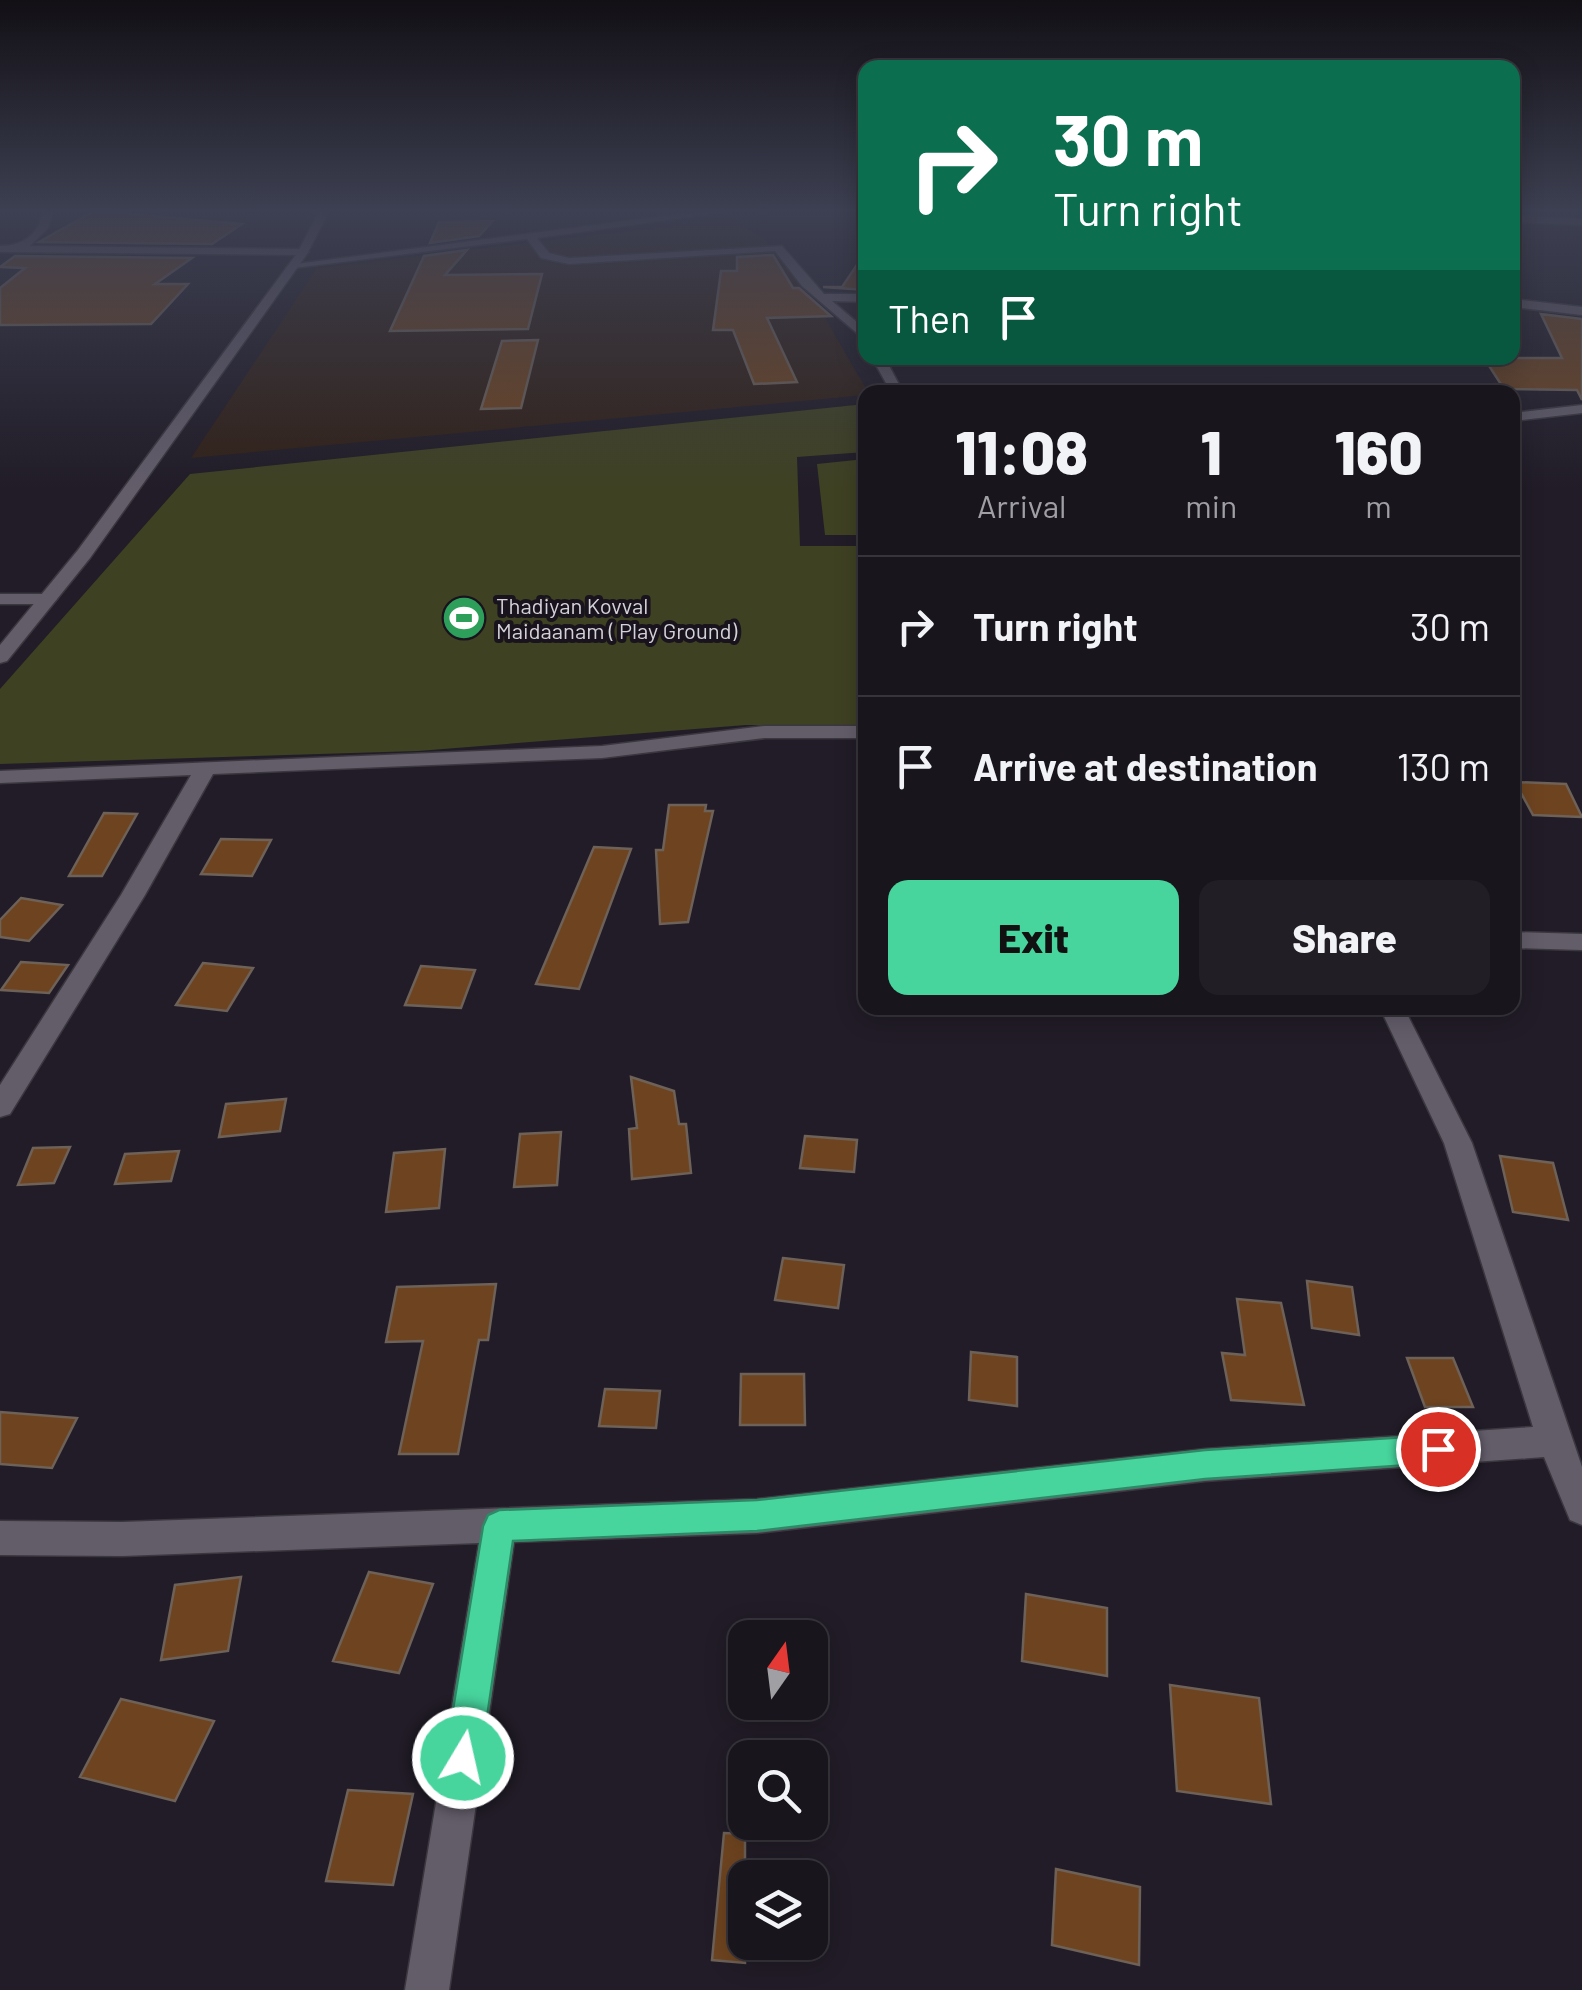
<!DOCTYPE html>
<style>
body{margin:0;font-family:Barlow,sans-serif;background:#221e26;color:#f1f3f6;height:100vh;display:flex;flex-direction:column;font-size:38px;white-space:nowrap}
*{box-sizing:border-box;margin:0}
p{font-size:32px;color:#9f9fa4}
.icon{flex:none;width:55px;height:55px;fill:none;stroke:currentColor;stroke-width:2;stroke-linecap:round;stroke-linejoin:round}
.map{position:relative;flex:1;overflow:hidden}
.sheet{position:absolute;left:858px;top:385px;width:662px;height:630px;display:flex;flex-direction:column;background:#19151d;border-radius:20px;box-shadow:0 5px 25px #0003,0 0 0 2px #37343b}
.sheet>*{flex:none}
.banner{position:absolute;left:858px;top:60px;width:662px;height:305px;border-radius:20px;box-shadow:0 5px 25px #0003,0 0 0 2px #37343b;background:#0b6e4f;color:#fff;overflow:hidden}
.needle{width:65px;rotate:14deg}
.controls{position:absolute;left:728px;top:1620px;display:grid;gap:20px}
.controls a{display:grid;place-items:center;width:100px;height:100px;border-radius:20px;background:#19151d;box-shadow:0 5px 25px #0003,0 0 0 2px #37343b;font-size:50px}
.pin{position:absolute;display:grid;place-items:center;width:85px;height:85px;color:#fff;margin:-42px;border:5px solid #fff;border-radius:50%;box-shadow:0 2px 10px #0007}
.me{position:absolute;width:110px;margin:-55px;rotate:9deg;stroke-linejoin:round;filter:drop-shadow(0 0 8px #0008)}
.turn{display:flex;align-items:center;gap:35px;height:210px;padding:0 30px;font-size:45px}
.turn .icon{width:130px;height:130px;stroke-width:2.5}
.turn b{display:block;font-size:70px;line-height:85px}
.then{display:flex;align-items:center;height:95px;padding:0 30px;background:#0003;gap:20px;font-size:38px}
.eta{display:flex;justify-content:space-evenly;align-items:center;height:170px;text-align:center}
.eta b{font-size:60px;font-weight:800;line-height:70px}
.button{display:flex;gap:20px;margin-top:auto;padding:20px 30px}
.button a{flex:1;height:115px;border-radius:20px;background:#47d49d;color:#111;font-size:40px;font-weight:800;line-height:115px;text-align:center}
.button a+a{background:#221e26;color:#f1f3f6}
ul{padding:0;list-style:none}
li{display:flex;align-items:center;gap:30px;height:140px;padding:0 30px;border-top:2px solid #37343b}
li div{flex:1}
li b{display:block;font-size:38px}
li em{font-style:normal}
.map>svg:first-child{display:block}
.education{fill:#312118}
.green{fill:#3f4123}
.building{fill:#6e4420;stroke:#6d6158;stroke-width:2.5}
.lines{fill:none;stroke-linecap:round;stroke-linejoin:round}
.street-casing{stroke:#3b373f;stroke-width:3}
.secondary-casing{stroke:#3b373f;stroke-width:3}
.street{fill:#635d6a;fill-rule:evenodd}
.secondary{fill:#635d6a;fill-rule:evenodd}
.route{fill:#47d49d;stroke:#2e8a66;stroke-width:2.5}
.labels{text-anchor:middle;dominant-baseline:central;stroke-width:8;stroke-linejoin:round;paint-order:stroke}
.far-poi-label{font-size:22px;fill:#d4d1d8;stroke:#18131d;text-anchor:start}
</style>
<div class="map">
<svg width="1582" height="1990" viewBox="0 0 1582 1990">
<rect width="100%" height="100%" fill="#211c27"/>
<path class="education" d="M732,219L764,239L809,290L868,392L865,395L191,458L317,268Z"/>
<path class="green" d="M865,404V452L797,457L800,546H865V725H746L418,751L0,764V689L190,474Z
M865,459V535H825L817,464Z"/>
<path class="building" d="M94,211L242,224L212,244L39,242Z
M493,221L479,236L430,243L439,222Z
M467,250L445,275L542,274L528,329L390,331L424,256Z
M865,253V290L823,287H842Z
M773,255L793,288H799L831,316L767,318L797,382L754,384L733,330H713L721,271H737V257Z
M15,256L192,258L155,284H188L151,324L0,325V288L25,268L0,267Z
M1541,314L1582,319V400L1577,390L1504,389L1484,358H1562Z
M538,340L521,408L481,409L502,341Z
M1515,782L1566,784L1582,817L1533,815Z
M669,805H706L705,811H713L688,922L660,924L656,850H663Z
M104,813L137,814L102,876H69Z
M221,839L271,840L252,876L201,874Z
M594,847L631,849L579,989L536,984Z
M21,898L62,905L29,941L0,937V920Z
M21,962L68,965L49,993L1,990Z
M203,963L253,968L227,1011L176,1005Z
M421,966L475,970L461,1008L405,1005Z
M631,1077L674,1091L679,1124H686L691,1173L632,1179L629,1129L637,1128Z
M286,1099L280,1131L219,1137L226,1104Z
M561,1132L557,1185L514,1187L520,1134Z
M805,1136L857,1140L854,1172L800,1168Z
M70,1147L54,1183L18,1185L33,1148Z
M445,1149L439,1208L386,1212L394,1153Z
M179,1151L171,1181L115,1184L125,1154Z
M1500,1156L1553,1163L1568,1220L1513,1212Z
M783,1258L844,1265L838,1308L775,1300Z
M1307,1281L1352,1287L1359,1335L1312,1328Z
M496,1284L488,1340H479L458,1454H399L423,1341L386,1342L397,1287Z
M1237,1299L1281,1303L1304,1405L1231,1400L1222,1353L1245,1355Z
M971,1352L1017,1357V1406L969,1400Z
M1407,1358H1453L1473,1407H1425Z
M741,1374H804L805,1425H740Z
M605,1389L660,1391L656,1428L599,1426Z
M0,1412L77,1418L52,1468L0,1464Z
M369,1572L433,1584L399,1673L333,1661Z
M241,1577L228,1651L161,1660L175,1585Z
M1026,1594L1107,1608V1676L1022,1661Z
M1170,1685L1259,1698L1271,1804L1177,1791Z
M121,1699L214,1721L175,1801L80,1777Z
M348,1790L413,1794L393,1885L326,1881Z
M724,1833L745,1834V1963L712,1960Z
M1056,1869L1140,1887L1139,1965L1052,1945Z"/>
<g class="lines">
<g class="street-casing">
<path id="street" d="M43,211H53L48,228L30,246L303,249L309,252L303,255L0,252V246C22,246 40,234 43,211Z
M703,211H732L537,238L549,253L569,258L782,246L824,294H865V302L832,301L865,329V340L802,286L775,251L569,264L541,258L527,239L294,268L288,265Z
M1512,216L1582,219V225L1512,222Z
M1512,299L1582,307V315L1512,307Z
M872,358H885L903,392H891Z
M1582,405V413L1512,421V413Z
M0,594H48L57,599L48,604H0Z
M765,726H865V738H765L602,758L213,774L145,895L10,1114L0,1117V1085L121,895L191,775L0,783V771L602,746Z
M1512,932L1582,934V950L1512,948Z
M1380,1008H1404L1472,1143L1582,1467V1525L1570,1520L1544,1457L1205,1481L757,1533L514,1542L449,1990H405L479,1543L122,1556L0,1555V1521L122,1522L757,1499L1205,1449L1533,1427L1444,1143Z"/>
</g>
<g class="secondary-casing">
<path id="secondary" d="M319,211H329L307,254L90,558L7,661L0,663V645L78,550L298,252Z"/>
</g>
<use href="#street" class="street"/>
<use href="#secondary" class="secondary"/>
</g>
<linearGradient id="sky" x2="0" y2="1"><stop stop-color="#120f15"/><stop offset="0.43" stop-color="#3d4052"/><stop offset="1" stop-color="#3d4052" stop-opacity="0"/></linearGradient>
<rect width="1582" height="490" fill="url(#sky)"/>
<path class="route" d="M1438,1435L1449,1439L1453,1449L1449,1459L1438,1463L1205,1479L757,1531L513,1541L481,1758L476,1770L463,1776L450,1770L445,1758L483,1526L488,1515L499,1510L757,1500L1205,1450Z"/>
<defs>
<g id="stadium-disc" transform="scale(2.25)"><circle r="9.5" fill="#2e9e5b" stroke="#18131d"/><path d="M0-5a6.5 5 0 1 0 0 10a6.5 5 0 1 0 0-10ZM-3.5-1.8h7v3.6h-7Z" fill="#fff"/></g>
</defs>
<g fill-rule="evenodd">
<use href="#stadium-disc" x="464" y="618"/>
</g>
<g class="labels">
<g class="far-poi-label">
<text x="496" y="605">Thadiyan Kovval<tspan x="496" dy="25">Maidaanam ( Play Ground)</tspan></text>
</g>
</g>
</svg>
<div class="controls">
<a><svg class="needle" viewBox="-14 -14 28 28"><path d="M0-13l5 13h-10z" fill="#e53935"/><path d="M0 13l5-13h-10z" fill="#9f9fa4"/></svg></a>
<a><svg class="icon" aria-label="search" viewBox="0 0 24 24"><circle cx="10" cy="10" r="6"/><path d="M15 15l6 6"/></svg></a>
<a><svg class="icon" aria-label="layers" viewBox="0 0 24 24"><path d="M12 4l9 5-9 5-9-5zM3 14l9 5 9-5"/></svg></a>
</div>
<div class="pin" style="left:1438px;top:1449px;background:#d93025"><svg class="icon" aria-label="arrive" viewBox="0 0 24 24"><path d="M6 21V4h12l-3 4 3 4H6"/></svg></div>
<svg class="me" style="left:463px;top:1758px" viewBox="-20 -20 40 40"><circle r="17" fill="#47d49d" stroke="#fff" stroke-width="3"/><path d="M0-11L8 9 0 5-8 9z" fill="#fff"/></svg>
<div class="banner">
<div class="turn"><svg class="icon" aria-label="right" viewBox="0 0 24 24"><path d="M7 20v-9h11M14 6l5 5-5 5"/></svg><div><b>30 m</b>Turn right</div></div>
<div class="then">Then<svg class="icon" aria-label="arrive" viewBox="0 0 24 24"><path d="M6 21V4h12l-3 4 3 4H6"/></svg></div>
</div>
<section class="sheet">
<div class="eta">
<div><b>11:08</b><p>Arrival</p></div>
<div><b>1</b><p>min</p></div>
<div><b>160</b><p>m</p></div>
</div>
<ul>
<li><svg class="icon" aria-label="right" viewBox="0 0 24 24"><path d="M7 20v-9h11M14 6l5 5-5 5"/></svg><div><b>Turn right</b></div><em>30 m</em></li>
<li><svg class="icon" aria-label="arrive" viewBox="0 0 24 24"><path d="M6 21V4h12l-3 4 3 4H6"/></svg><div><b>Arrive at destination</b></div><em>130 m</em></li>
</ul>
<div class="button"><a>Exit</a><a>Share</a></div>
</section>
</div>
